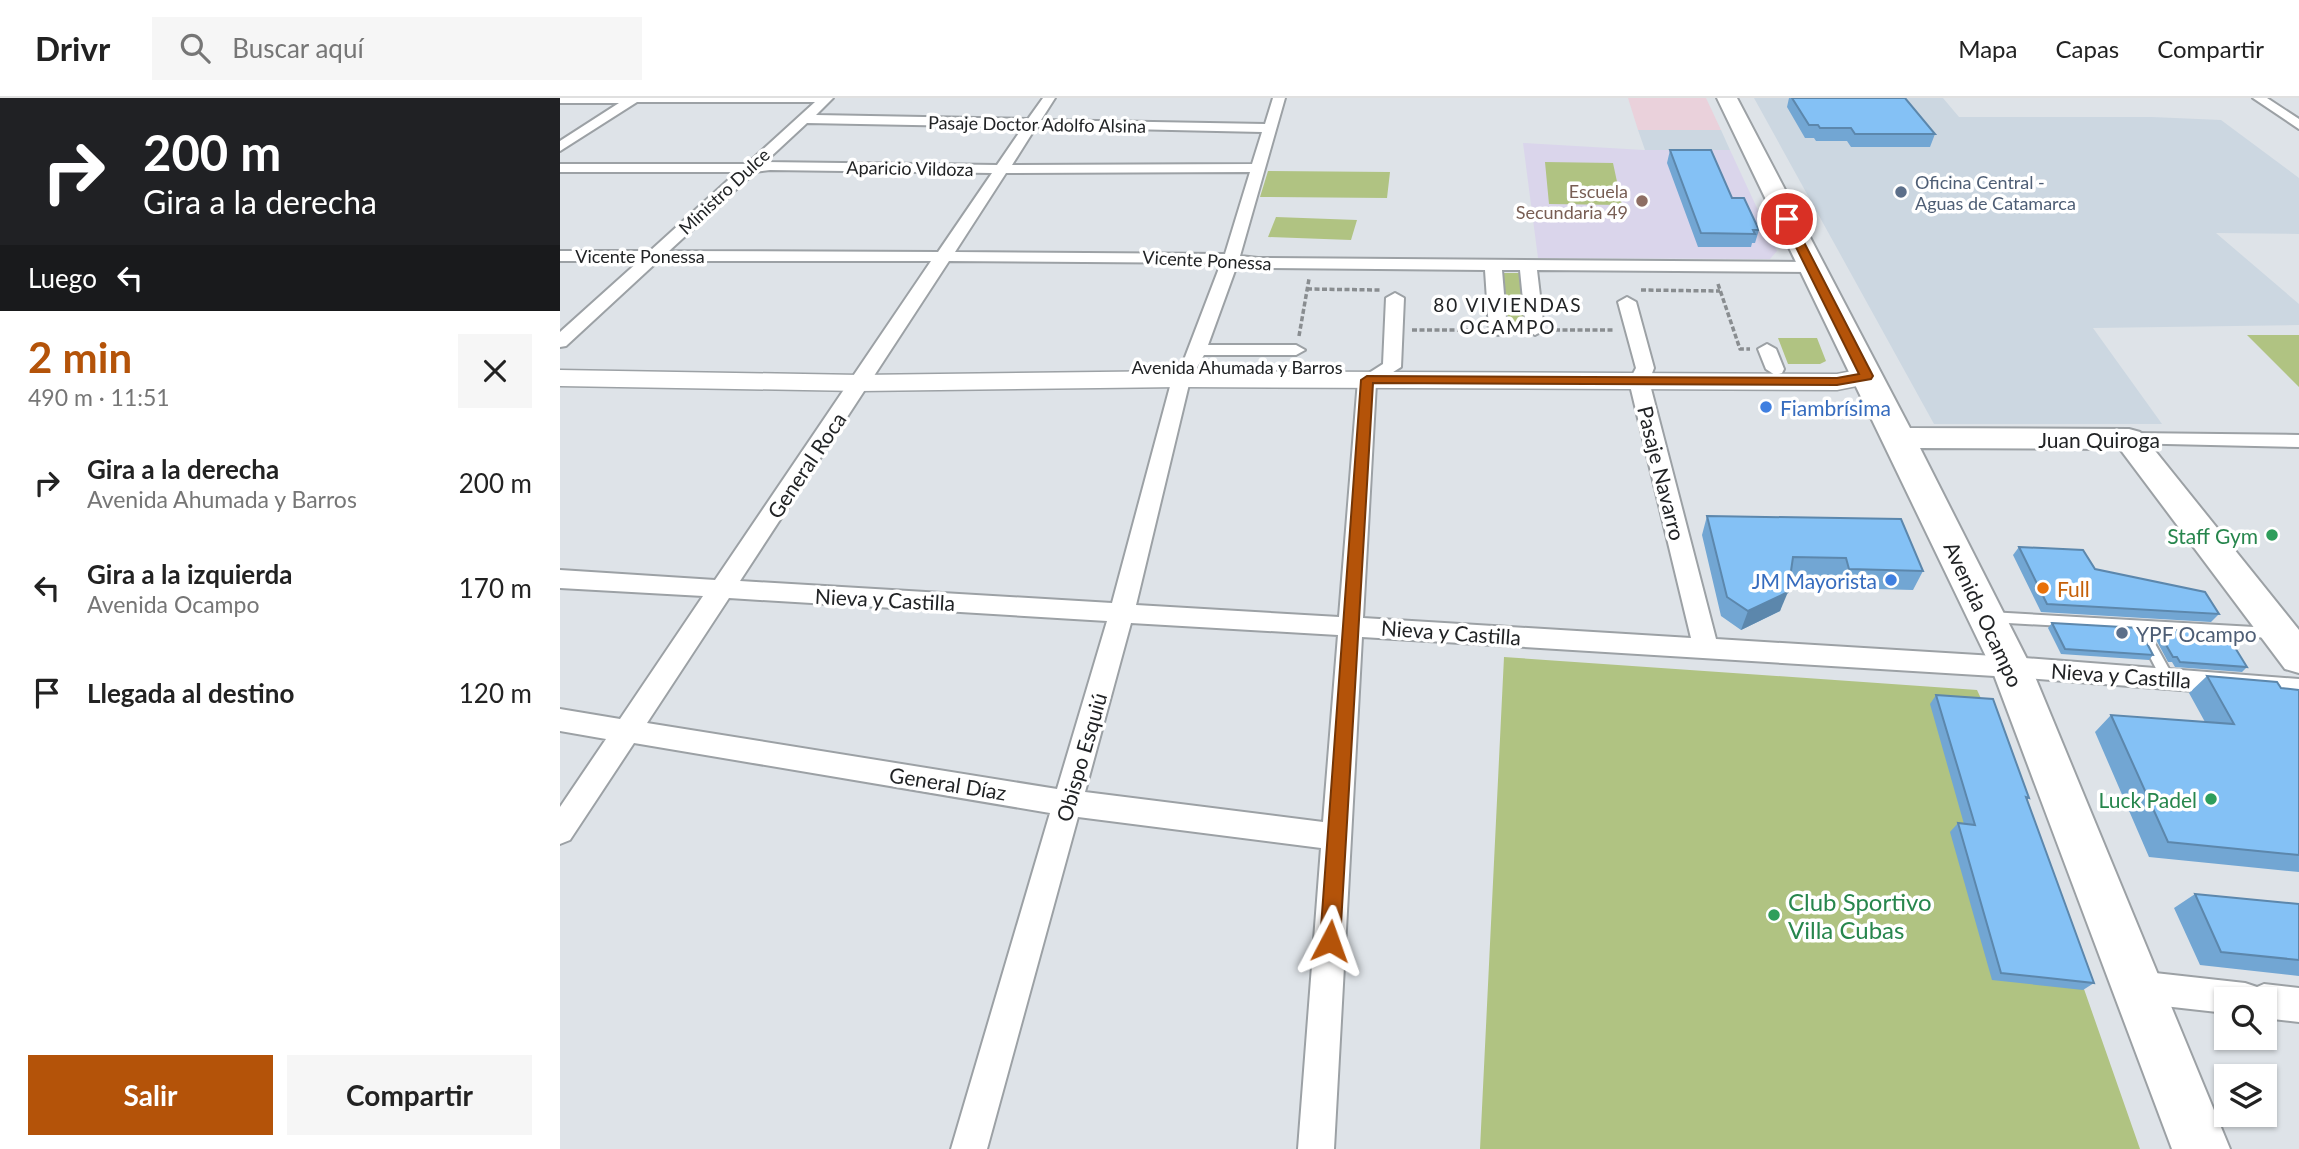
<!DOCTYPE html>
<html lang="es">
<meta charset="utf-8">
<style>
body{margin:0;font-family:Lato,sans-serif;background:#f6f6f6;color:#222;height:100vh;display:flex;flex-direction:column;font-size:26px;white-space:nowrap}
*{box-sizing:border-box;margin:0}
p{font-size:23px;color:#767676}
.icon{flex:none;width:38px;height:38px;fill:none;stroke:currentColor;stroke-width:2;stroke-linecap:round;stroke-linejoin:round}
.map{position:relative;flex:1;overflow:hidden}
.panel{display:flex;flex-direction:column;background:#fff;width:560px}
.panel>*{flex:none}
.hud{background:#202124;color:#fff;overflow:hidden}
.controls{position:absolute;left:1654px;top:889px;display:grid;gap:14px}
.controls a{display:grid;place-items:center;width:63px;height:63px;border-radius:0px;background:#fff;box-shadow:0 2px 5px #0004;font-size:35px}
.pin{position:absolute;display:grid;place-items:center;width:60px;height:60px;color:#fff;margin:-30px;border:4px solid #fff;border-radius:50%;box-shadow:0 2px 7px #0007}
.me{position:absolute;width:77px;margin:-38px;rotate:4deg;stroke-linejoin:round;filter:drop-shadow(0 0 5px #0008)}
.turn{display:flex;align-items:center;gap:24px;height:147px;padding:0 28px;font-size:32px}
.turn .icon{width:91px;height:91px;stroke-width:2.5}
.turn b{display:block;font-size:49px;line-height:60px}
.then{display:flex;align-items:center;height:66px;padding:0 28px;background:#0003;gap:14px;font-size:26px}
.round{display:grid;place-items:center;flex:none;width:74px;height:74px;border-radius:0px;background:#f6f6f6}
.overview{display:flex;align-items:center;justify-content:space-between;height:119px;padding:0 28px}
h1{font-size:42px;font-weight:700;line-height:52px;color:#b45309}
.primary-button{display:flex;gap:14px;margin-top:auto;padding:14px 28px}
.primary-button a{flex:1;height:80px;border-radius:0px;background:#b45309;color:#fff;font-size:28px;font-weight:700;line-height:80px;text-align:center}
.primary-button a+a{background:#f6f6f6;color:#222}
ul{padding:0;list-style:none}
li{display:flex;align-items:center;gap:21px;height:105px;padding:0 28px}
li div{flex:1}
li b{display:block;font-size:26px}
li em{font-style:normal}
header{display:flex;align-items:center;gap:42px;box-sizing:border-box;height:98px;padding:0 35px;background:#fff;border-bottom:2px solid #e0e0e0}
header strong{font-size:33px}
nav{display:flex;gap:38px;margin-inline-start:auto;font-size:24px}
.search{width:490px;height:63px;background:#f6f6f6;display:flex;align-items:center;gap:18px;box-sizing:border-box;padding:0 24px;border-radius:0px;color:#767676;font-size:26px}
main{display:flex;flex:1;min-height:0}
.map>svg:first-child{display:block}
.commercial{fill:#ead1db}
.built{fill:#ccd7e1}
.education{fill:#dad5eb}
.green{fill:#b0c382}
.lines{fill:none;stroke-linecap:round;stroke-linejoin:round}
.lane-casing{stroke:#9ca1a5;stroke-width:4}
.street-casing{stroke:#9ca1a5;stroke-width:4}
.secondary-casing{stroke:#9ca1a5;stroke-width:3}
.primary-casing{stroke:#9ca1a5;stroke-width:4}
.path{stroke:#898d90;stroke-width:3.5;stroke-dasharray:5 2.5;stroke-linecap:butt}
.lane{fill:#fff;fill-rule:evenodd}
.street{fill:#fff;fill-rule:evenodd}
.secondary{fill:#fff;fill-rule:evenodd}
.primary{fill:#fff;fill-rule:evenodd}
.wall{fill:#72a6d3}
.shaded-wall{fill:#5c87ac}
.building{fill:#84c1f5;stroke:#5c87ac;stroke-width:2}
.route{fill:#b45309;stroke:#753606;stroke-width:2}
.service-dot{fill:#5c6f8a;stroke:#fff;stroke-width:2.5}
.education-dot{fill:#8d6e63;stroke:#fff;stroke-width:2.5}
.shop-dot{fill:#3f7fe0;stroke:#fff;stroke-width:2.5}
.leisure-dot{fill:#2e9e5b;stroke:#fff;stroke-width:2.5}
.food-dot{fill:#e8710a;stroke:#fff;stroke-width:2.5}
.labels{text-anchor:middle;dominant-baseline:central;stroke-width:7;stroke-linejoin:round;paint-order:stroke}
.far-street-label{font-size:18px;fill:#212325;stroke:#fff}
.far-service-label{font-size:18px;fill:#4e5e75;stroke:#fff;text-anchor:start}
.far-education-label{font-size:18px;fill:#785e54;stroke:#fff;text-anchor:end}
.far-neighbourhood-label{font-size:19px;letter-spacing:2px;fill:#212325;stroke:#fff}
.shop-label{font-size:21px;fill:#366cbe;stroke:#fff;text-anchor:start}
.street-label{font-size:21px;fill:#212325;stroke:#fff}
.leisure-label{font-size:21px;fill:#27864d;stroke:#fff;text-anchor:end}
.food-label{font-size:21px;fill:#c56008;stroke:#fff;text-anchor:start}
.service-label{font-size:21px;fill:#4e5e75;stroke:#fff;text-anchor:start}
.near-leisure-label{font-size:24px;fill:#27864d;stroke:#fff;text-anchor:start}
</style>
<header>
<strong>Drivr</strong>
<div class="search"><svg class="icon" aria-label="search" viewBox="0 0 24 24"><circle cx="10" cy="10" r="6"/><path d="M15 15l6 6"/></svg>Buscar aquí</div>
<nav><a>Mapa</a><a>Capas</a><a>Compartir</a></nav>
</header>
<main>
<section class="panel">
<div class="hud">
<div class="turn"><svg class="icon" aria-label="right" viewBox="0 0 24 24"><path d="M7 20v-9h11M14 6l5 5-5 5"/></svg><div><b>200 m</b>Gira a la derecha</div></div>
<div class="then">Luego<svg class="icon" aria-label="left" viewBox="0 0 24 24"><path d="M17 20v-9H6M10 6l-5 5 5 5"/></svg></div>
</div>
<div class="overview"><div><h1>2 min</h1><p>490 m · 11:51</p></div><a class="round"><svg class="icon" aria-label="close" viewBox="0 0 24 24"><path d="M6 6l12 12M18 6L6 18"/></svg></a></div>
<ul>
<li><svg class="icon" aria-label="right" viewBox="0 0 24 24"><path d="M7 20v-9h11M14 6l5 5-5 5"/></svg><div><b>Gira a la derecha</b><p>Avenida Ahumada y Barros</p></div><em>200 m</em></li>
<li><svg class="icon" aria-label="left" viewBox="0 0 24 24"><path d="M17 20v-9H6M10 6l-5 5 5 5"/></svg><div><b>Gira a la izquierda</b><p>Avenida Ocampo</p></div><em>170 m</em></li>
<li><svg class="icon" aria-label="arrive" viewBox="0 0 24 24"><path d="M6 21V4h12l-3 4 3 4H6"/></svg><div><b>Llegada al destino</b></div><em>120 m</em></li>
</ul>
<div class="primary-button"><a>Salir</a><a>Compartir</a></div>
</section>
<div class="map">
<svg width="1739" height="1051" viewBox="0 0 1739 1051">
<rect width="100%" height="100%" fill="#dee3e8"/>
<path class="commercial" d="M1068,0H1146L1161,32H1078Z"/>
<path class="built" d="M1194,0H1383L1399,19H1592L1661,22L1739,80V136L1656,135L1739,206V227L1533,230L1602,326H1374Z
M1078,32H1161L1170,52H1085Z"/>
<path class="education" d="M963,45L1084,52H1170L1217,153L1210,161L978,160Z"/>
<path class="green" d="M985,64L1053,65L1062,107L989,106Z
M708,73L830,74L827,100L700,99Z
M716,119L797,122L791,142L708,139Z
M941,175H961L967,228H946Z
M1687,237H1739V289Z
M1218,240H1257L1266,263L1260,266H1228Z
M944,559L1417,592L1426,611L1580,1051H920Z"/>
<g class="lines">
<g class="lane-casing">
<path id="lane" d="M1430,514L1712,530L1716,532L1718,535L1716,538L1712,540L1588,533L1614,580L1613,584H1603L1576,532L1430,524L1424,519Z"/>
</g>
<g class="street-casing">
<path id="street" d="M0,0H273L256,17L468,21L483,0H495L481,22L705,26L713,0H725L680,158L698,160L1252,164L1260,169L1252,174L977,172L984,232L975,237L966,232L960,172H942L947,232L938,237L929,232L925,172L698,170L677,167L648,247H736L745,252L736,257H644L630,282L576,507L779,519L798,282L823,266L826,200L835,195L844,200L841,269L816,285L803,520L1131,540L1069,283L1076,270L1058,204L1067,199L1076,204L1094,270L1089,283L1156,541L1451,559L1739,581V601L1451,579L802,539L774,1051H738L761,750L518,719L427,1051H391L490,715L74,645L10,742L0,746V709L46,641L0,633V611L60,621L143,498L0,490V472L155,482L371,163H98L6,248L0,249V234L79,163H0V153H90L177,74H0V66H187L255,4H77L0,53V43L59,5H0ZM247,25L463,29L437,67L205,64ZM476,29L702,34L692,66L452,67ZM210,72L432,75L378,154L109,153L195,74ZM690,74L665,156L395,154L446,75ZM389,163L661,165L622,267L612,281L552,505L180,483ZM169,500L547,523L497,691L87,625ZM571,525L778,537L763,724L525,694Z
M1693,0H1707L1739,21V31Z
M1207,246L1216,251L1224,271L1222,275L1215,277L1206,271L1198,251Z
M1569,335L1739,337V349L1562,345L1559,341L1562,337Z
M1577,873L1685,885L1697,889L1704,886L1739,890V924L1704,920V901H1666V915L1577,905L1565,901L1561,889L1565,877Z"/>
</g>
<g class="secondary-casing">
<path id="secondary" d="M1307,270L1317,272L1320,278L1317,284L1277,292L621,289L300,293L0,288V272L300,277L621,273L1277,276Z"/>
</g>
<g class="primary-casing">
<path id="primary" d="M1157,0H1177L1350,330L1569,331L1580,334L1739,532V575L1725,571L1560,351L1360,350L1471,569L1670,1051H1612L1431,569Z"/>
</g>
<path class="path" d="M1158,186L1180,251H1190
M747,191L820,192
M1081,192L1160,193
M852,232H917
M995,232H1053
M739,238L749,181"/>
<use href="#lane" class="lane"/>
<use href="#street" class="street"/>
<use href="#secondary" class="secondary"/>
<use href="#primary" class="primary"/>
</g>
<path class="wall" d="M1229,0H1345L1375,36L1370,49H1291L1287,43H1256L1254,40H1245L1227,9Z
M1110,52L1172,100L1199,132L1195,145H1192L1191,149H1138L1107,65Z
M1147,418L1363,473L1353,492L1280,490L1277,479H1230L1220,513L1181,532L1161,518L1142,437Z
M1459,449L1535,471L1659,516L1651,524L1481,514L1453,457Z
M1492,525L1593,557L1589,562L1501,556L1488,530Z
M1597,531L1687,569L1682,574L1615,569L1612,564H1608L1593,536Z
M1647,578L1721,590L1739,592V774L1589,759L1535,634L1551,617L1645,624L1629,595Z
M1376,597L1469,700L1467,702L1534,885L1523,892L1432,882L1390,734L1398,725L1404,726L1370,606Z
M1635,796L1739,806V878L1640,867L1614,810Z"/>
<path class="shaded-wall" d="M1228,494L1220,513L1181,532L1188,513Z"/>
<path class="building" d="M1232,0H1345L1375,36H1295L1291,30H1260L1258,27H1249Z
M1110,52H1151L1172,100H1184L1199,132H1193L1195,136L1141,135Z
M1147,418L1341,421L1363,473L1289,471L1286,460L1233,459L1228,494L1188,513L1167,499Z
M1459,449L1523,452L1535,471L1645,494L1659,516L1487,506Z
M1492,525L1579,530L1593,557L1505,551Z
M1597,531L1666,535L1687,569L1620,564L1617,559H1613Z
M1647,578L1717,584L1721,590L1739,592V757L1608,744L1551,617L1674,626Z
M1376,597L1433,601L1469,700L1466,699L1534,885L1441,875L1398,725L1415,727Z
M1635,796L1739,806V862L1661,854Z"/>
<path class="route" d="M1227,118L1232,121L1313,278L1311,281L1277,287L813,285L780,843L777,850L770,853L763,850L760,843L801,282L807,278L1277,280L1299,276L1222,121Z"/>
<g class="service-dot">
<circle cx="1341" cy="94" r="7"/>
<circle cx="1562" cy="535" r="7"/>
</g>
<circle class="education-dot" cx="1082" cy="103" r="7"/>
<g class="shop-dot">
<circle cx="1206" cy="309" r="7"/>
<circle cx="1331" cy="482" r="7"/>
</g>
<g class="leisure-dot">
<circle cx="1712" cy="437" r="7"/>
<circle cx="1651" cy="701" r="7"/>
<circle cx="1214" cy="817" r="7"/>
</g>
<circle class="food-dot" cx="1483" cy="490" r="7"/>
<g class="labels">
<g class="far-street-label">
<text transform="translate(477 26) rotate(1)">Pasaje Doctor Adolfo Alsina</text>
<text transform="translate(350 70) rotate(1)">Aparicio Vildoza</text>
<text transform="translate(164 93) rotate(-43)">Ministro Dulce</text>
<text x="80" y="158">Vicente Ponessa</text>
<text transform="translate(647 162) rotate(3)">Vicente Ponessa</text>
<text x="677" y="269">Avenida Ahumada y Barros</text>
</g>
<g class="far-service-label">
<text x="1355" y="84">Oficina Central -<tspan x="1355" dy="21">Aguas de Catamarca</tspan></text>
</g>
<g class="far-education-label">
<text x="1068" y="93">Escuela<tspan x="1068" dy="21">Secundaria 49</tspan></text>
</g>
<g class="far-neighbourhood-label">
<text x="948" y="206">80 VIVIENDAS<tspan x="948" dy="22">OCAMPO</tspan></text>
</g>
<g class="shop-label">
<text x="1220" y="309">Fiambrísima</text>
<text x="1317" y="482" text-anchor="end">JM Mayorista</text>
</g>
<g class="street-label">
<text x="1539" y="341">Juan Quiroga</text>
<text transform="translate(246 367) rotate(-56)">General Roca</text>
<text transform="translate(1102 375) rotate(76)">Pasaje Navarro</text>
<text transform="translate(325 501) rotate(3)">Nieva y Castilla</text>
<text transform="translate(1424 516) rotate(65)">Avenida Ocampo</text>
<text transform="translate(891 534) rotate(4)">Nieva y Castilla</text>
<text transform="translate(1561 577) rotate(4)">Nieva y Castilla</text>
<text transform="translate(521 659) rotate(-74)">Obispo Esquiú</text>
<text transform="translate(388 685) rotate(9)">General Díaz</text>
</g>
<g class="leisure-label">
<text x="1698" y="437">Staff Gym</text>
<text x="1637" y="701">Luck Padel</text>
</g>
<g class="food-label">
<text x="1497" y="490">Full</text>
</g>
<g class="service-label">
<text x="1576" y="535">YPF Ocampo</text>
</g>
<g class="near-leisure-label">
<text x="1228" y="803">Club Sportivo<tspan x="1228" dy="28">Villa Cubas</tspan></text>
</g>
</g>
</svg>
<div class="controls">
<a><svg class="icon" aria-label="search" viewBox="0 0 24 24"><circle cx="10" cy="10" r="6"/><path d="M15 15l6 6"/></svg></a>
<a><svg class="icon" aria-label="layers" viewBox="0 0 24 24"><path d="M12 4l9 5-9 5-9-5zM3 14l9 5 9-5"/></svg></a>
</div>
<div class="pin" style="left:1227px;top:121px;background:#d93025"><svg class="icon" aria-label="arrive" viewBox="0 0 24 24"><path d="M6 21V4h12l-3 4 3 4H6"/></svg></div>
<svg class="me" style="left:770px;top:843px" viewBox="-20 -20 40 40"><path d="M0-17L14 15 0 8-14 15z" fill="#b45309" stroke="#fff" stroke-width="4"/></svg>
</div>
</main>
